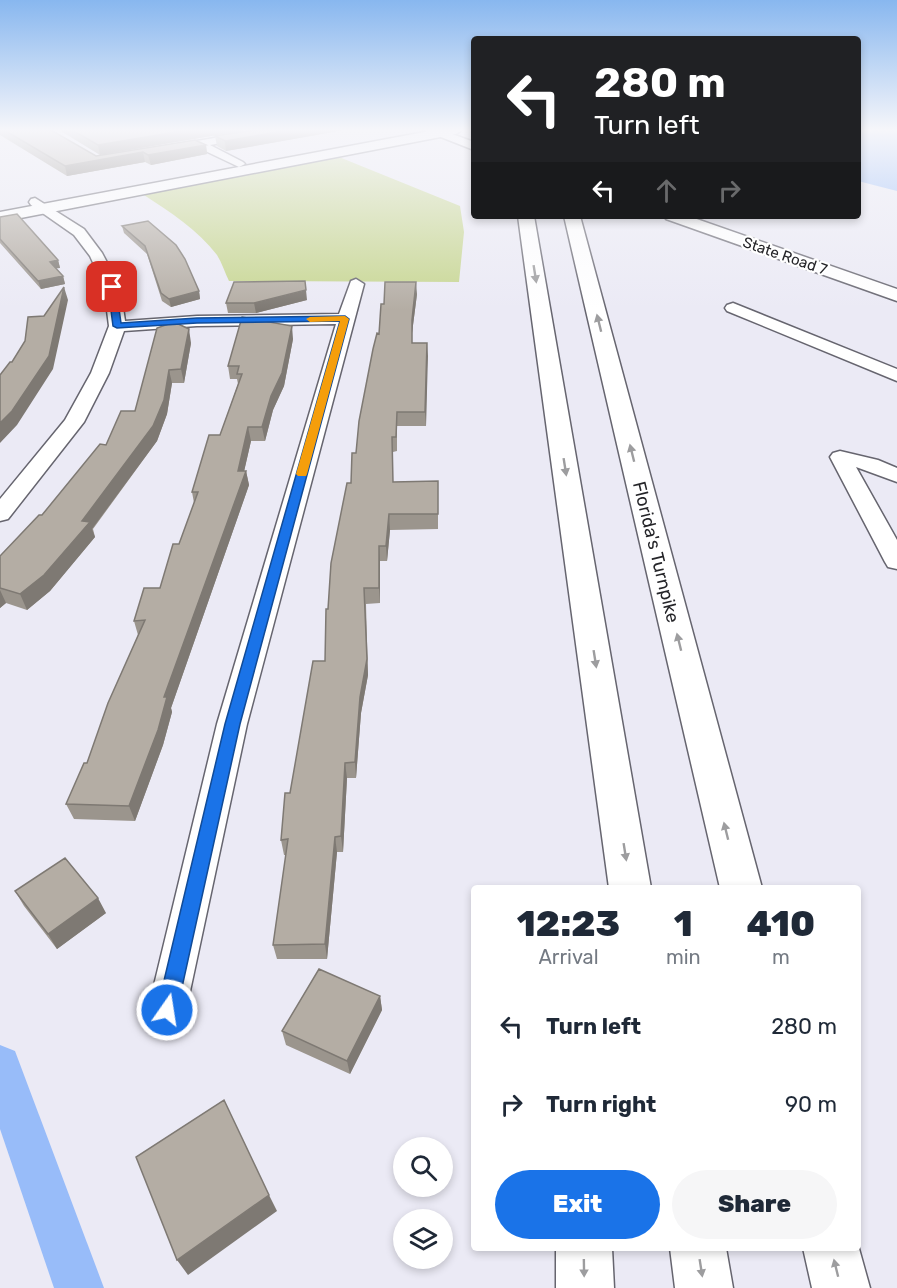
<!DOCTYPE html>
<style>
body{margin:0;font-family:Rubik,sans-serif;background:#f6f6f7;color:#1f2937;height:100vh;display:flex;flex-direction:column;font-size:22px;white-space:nowrap}
*{box-sizing:border-box;margin:0}
p{font-size:20px;color:#747a83}
.icon{flex:none;width:33px;height:33px;fill:none;stroke:currentColor;stroke-width:2;stroke-linecap:round;stroke-linejoin:round}
.map{position:relative;flex:1;overflow:hidden}
.details{position:absolute;left:471px;top:885px;width:390px;height:366px;display:flex;flex-direction:column;background:#fff;border-radius:6px;box-shadow:0 3px 9px #0003}
.details>*{flex:none}
.hud{position:absolute;left:471px;top:36px;width:390px;height:183px;border-radius:6px;box-shadow:0 3px 9px #0003;background:#202124;color:#fff;overflow:hidden}
.tools{position:absolute;left:393px;top:1137px;display:grid;gap:12px}
.tools a{display:grid;place-items:center;width:60px;height:60px;border-radius:50%;background:#fff;box-shadow:0 3px 9px #0003;font-size:30px}
.pin{position:absolute;display:grid;place-items:center;width:51px;height:51px;color:#fff;margin:-26px;border-radius:12px;box-shadow:0 3px 9px #0006}
.me{position:absolute;width:66px;margin:-33px;rotate:13deg;stroke-linejoin:round;filter:drop-shadow(0 0 4px #0008)}
.turn{display:flex;align-items:center;gap:21px;height:126px;padding:0 24px;font-size:27px}
.turn .icon{width:78px;height:78px;stroke-width:2.5}
.turn b{display:block;font-size:42px;line-height:51px}
.lanes{display:flex;align-items:center;height:57px;padding:0 24px;background:#0003;justify-content:center;gap:30px;direction:ltr}
.lanes .off{opacity:.35}
.eta{display:flex;justify-content:space-evenly;align-items:center;height:102px;text-align:center}
.eta b{font-size:36px;font-weight:800;line-height:42px}
.cta{display:flex;gap:12px;margin-top:auto;padding:12px 24px}
.cta a{flex:1;height:69px;border-radius:36px;background:#1a73e8;color:#fff;font-size:24px;font-weight:800;line-height:69px;text-align:center}
.cta a+a{background:#f6f6f7;color:#1f2937}
ul{padding:0;list-style:none}
li{display:flex;align-items:center;gap:18px;height:78px;padding:0 24px}
li div{flex:1}
li b{display:block;font-size:22px}
li em{font-style:normal}
.map>svg:first-child{display:block}
.green{fill:#c7d691}
.water{fill:#98bcf9}
.lines{fill:none;stroke-linecap:round;stroke-linejoin:round}
.canal{fill:#98bcf9;fill-rule:evenodd}
.street-casing{stroke:#66656f;stroke-width:3}
.secondary-casing{stroke:#66656f;stroke-width:3}
.primary-casing{stroke:#66656f;stroke-width:3}
.highway-casing{stroke:#66656f;stroke-width:3}
.street{fill:#fff;fill-rule:evenodd}
.secondary{fill:#fff;fill-rule:evenodd}
.primary{fill:#fff;fill-rule:evenodd}
.highway{fill:#fff;fill-rule:evenodd}
.wall{fill:#9b958d}
.shaded-wall{fill:#7e7973}
.building{fill:#b4ada4;stroke:#7e7973;stroke-width:1.5}
.oneway{fill:#9d9d9f}
.route{fill:#1a73e8;stroke:#114b97;stroke-width:1.5}
.slow{fill:#f59e0b}
.labels{text-anchor:middle;dominant-baseline:central;stroke-width:4.5;stroke-linejoin:round;paint-order:stroke}
.far-street-label{font-size:15px;fill:#252529;stroke:#fff}
.street-label{font-size:18px;fill:#252529;stroke:#fff}
</style>
<div class="map">
<svg width="897" height="1288" viewBox="0 0 897 1288">
<rect width="100%" height="100%" fill="#ebeaf5"/>
<path class="green" d="M339,157L460,206L464,232L459,282L229,281C225,273 222,263 217,255C198,230 170,212 144,195Z"/>
<path class="water" d="M858,130H897V191L858,181Z"/>
<g class="lines">
<path class="canal" d="M0,1045L15,1051L104,1288H54L0,1129Z"/>
<g class="street-casing">
<path id="street" d="M260,130H284L279,133L210,145L243,162L245,164L239,167L197,147L168,152L163,149L168,146Z
M35,198L84,229L102,253L120,287L125,321L197,316L339,314L351,281L356,279L364,284L247,724L186,1010L181,1023L167,1029L153,1023L148,1010L217,724L336,324L197,326L124,331L109,373L84,422L8,519L0,521V499L65,420L91,373L109,326L104,287L90,256L74,235L31,205L29,202L31,199Z
M733,303L897,369V381L727,311L725,308L727,305Z
M840,451L878,460L897,468V482L856,467L897,540V569L888,567L885,562L830,457L833,453Z"/>
</g>
<g class="secondary-casing">
<path id="secondary" d="M435,130H462L456,134L0,222V212Z"/>
</g>
<g class="primary-casing">
<path id="primary" d="M423,130H441L474,142V150Z
M664,216H688L897,289V301L666,219Z"/>
</g>
<g class="highway-casing">
<path id="highway" d="M518,216H534L651,888H609Z
M564,216H580L762,888H720Z
M858,1245L870,1288H812L803,1248H858Z
M556,1248H612L614,1288H556Z
M670,1248H726L733,1288H675Z"/>
</g>
<use href="#street" class="street"/>
<use href="#secondary" class="secondary"/>
<use href="#primary" class="primary"/>
<use href="#highway" class="highway"/>
</g>
<path class="wall" d="M0,130H51L96,156L206,145L207,154L151,165L145,162L67,176L0,135Z
M59,130H246L100,155Z
M253,130H344L226,151L217,146L215,136Z
M0,217L58,260L60,268H56L63,276L65,284L41,289L0,243Z
M122,226L199,291L200,299L171,307L162,301L147,254L124,233Z
M417,294L412,333V343H427L426,426H397V451L393,452V482L438,481V529L390,530L387,561H380V603L366,604L368,675L361,713L356,778H347L343,852H337L327,959H277L273,945L286,855H284L281,840L290,793L325,661L328,609L356,453L379,334L384,304Z
M307,300L256,313H228L226,303Z
M293,339L284,386L273,410L265,441H251L244,471H246L249,485L171,708L172,712L163,745L135,821L74,819L66,804L87,763L138,635L134,621L160,588L179,544L194,503L192,492L220,435L238,384L237,379H230L228,366Z
M191,343L184,383H172L167,414L157,441L93,529L95,537L50,591L27,610L6,603L0,608V556L42,515L106,445Z
M15,891L106,913L57,949L24,906Z
M380,996L382,1010L350,1074L286,1045L282,1031Z"/>
<path class="shaded-wall" d="M188,130H246L100,155L98,145Z
M290,130H344L226,151L225,141Z
M206,145L207,154L151,165L148,155Z
M143,152L145,162L67,176L65,166Z
M58,260L60,268L52,269L50,262Z
M63,276L65,284L41,289L38,281Z
M416,282L417,294L412,333V320Z
M64,287L68,300L53,369L17,425L0,443V423Z
M306,290L307,300L256,313L254,303Z
M199,291L200,299L171,307L169,299Z
M292,326L293,339L284,386L273,410L265,441L262,427Z
M189,329L191,343L184,383L181,369Z
M427,343L428,356L426,426L425,412Z
M169,370L172,383L167,414L157,441L92,529L95,537L50,591L27,610L20,594Z
M248,427L251,441L241,485L246,471L249,485L171,708L172,712L163,745L135,821L129,806L238,471Z
M389,514L390,530L387,561L386,546Z
M379,546L380,561V603L379,588Z
M364,588L368,675L361,713L356,778L355,762L360,697Z
M0,590L6,603L0,608Z
M345,763L347,778L343,852L341,836Z
M335,837L337,852L327,959L325,944Z
M98,898L106,913L57,949L48,934Z
M380,996L382,1010L350,1074L347,1061Z
M269,1195L277,1211L188,1275L177,1260Z"/>
<path class="building" d="M4,130H51L96,156L195,140L206,145L148,155L143,152L65,166Z
M72,130H188L98,145Z
M253,130H290L225,141L215,136Z
M17,214L58,260L50,262L63,276L38,281L0,239V217Z
M148,221L176,245L185,259L199,291L169,299L161,293L145,246L122,226Z
M305,281L306,290L254,303H226L234,282Z
M385,282H416L412,320V343H427L425,412H397L396,437H392L393,482L438,481V514H389L386,546H379V588H364L367,659L360,697L355,762L345,763L341,836L335,837L325,944L273,945L288,839L281,840L285,793H290L313,661H325L326,609H328L331,563L347,483H351L352,453H356L359,421L373,349L377,333L379,334L381,304H384Z
M64,287L49,356L12,411L0,423V375L10,362H12L25,341L28,317L44,316Z
M242,317L292,326L282,373L271,396L262,427H248L238,471H246L164,697H167L158,730L129,806L66,804L84,763H87L108,703L145,620L134,621L144,588H160L173,544H179L198,492H192L209,435H220L242,374H237L239,366H228Z
M174,322L189,329L181,369L169,370L164,400L153,426L82,521L90,522L44,575L20,594L0,588V556L39,515H42L100,444L106,445L121,411H135L157,328Z
M65,858L98,898L48,934L15,891Z
M319,969L380,996L347,1061L282,1031Z
M224,1100L269,1195L177,1260L136,1157Z"/>
<defs><path id="oneway-solid" d="M-6-.8H1V-3.2L6.5 0L1 3.2V.8H-6Z" transform="scale(1.5)"/></defs>
<g class="oneway">
<use href="#oneway-solid" transform="translate(535 274) rotate(81)"/>
<use href="#oneway-solid" transform="translate(599 323) rotate(-104)"/>
<use href="#oneway-solid" transform="translate(632 453) rotate(-104)"/>
<use href="#oneway-solid" transform="translate(565 467) rotate(81)"/>
<use href="#oneway-solid" transform="translate(679 642) rotate(-104)"/>
<use href="#oneway-solid" transform="translate(595 659) rotate(81)"/>
<use href="#oneway-solid" transform="translate(726 831) rotate(-104)"/>
<use href="#oneway-solid" transform="translate(625 852) rotate(81)"/>
<use href="#oneway-solid" transform="translate(584 1268) rotate(89)"/>
<use href="#oneway-solid" transform="translate(701 1268) rotate(81)"/>
<use href="#oneway-solid" transform="translate(836 1268) rotate(-104)"/>
</g>
<linearGradient id="sky" x2="0" y2="1"><stop stop-color="#88b7ef"/><stop offset="0.42" stop-color="#f6f6fa"/><stop offset="1" stop-color="#f6f6fa" stop-opacity="0"/></linearGradient>
<rect width="897" height="310" fill="url(#sky)"/>
<path class="route" d="M112,285L116,287L121,323L197,318L345,316L349,319L240,724L177,1010L174,1017L167,1020L160,1017L157,1010L225,724L340,321L197,323L117,328L113,326L108,287Z"/>
<path class="slow" d="M345,316L349,319L307,474L306,476H298L296,474L340,321L310,322L306,319L310,317Z"/>
<g class="labels">
<g class="far-street-label">
<text transform="translate(785 256) rotate(19)">State Road 7</text>
</g>
<g class="street-label">
<text transform="translate(656 552) rotate(76)">Florida's Turnpike</text>
</g>
</g>
</svg>
<div class="tools">
<a><svg class="icon" aria-label="search" viewBox="0 0 24 24"><circle cx="10" cy="10" r="6"/><path d="M15 15l6 6"/></svg></a>
<a><svg class="icon" aria-label="layers" viewBox="0 0 24 24"><path d="M12 4l9 5-9 5-9-5zM3 14l9 5 9-5"/></svg></a>
</div>
<div class="pin" style="left:112px;top:287px;background:#d93025"><svg class="icon" aria-label="arrive" viewBox="0 0 24 24"><path d="M6 21V4h12l-3 4 3 4H6"/></svg></div>
<svg class="me" style="left:167px;top:1010px" viewBox="-20 -20 40 40"><circle r="17" fill="#1a73e8" stroke="#fff" stroke-width="3"/><path d="M0-11L8 9 0 5-8 9z" fill="#fff"/></svg>
<div class="hud">
<div class="turn"><svg class="icon" aria-label="left" viewBox="0 0 24 24"><path d="M17 20v-9H6M10 6l-5 5 5 5"/></svg><div><b>280 m</b>Turn left</div></div>
<div class="lanes"><svg class="icon" aria-label="left" viewBox="0 0 24 24"><path d="M17 20v-9H6M10 6l-5 5 5 5"/></svg><svg class="icon off" aria-label="ahead" viewBox="0 0 24 24"><path d="M12 20V5M6 11l6-6 6 6"/></svg><svg class="icon off" aria-label="right" viewBox="0 0 24 24"><path d="M7 20v-9h11M14 6l5 5-5 5"/></svg></div>
</div>
<section class="details">
<div class="eta">
<div><b>12:23</b><p>Arrival</p></div>
<div><b>1</b><p>min</p></div>
<div><b>410</b><p>m</p></div>
</div>
<ul>
<li><svg class="icon" aria-label="left" viewBox="0 0 24 24"><path d="M17 20v-9H6M10 6l-5 5 5 5"/></svg><div><b>Turn left</b></div><em>280 m</em></li>
<li><svg class="icon" aria-label="right" viewBox="0 0 24 24"><path d="M7 20v-9h11M14 6l5 5-5 5"/></svg><div><b>Turn right</b></div><em>90 m</em></li>
</ul>
<div class="cta"><a>Exit</a><a>Share</a></div>
</section>
</div>
